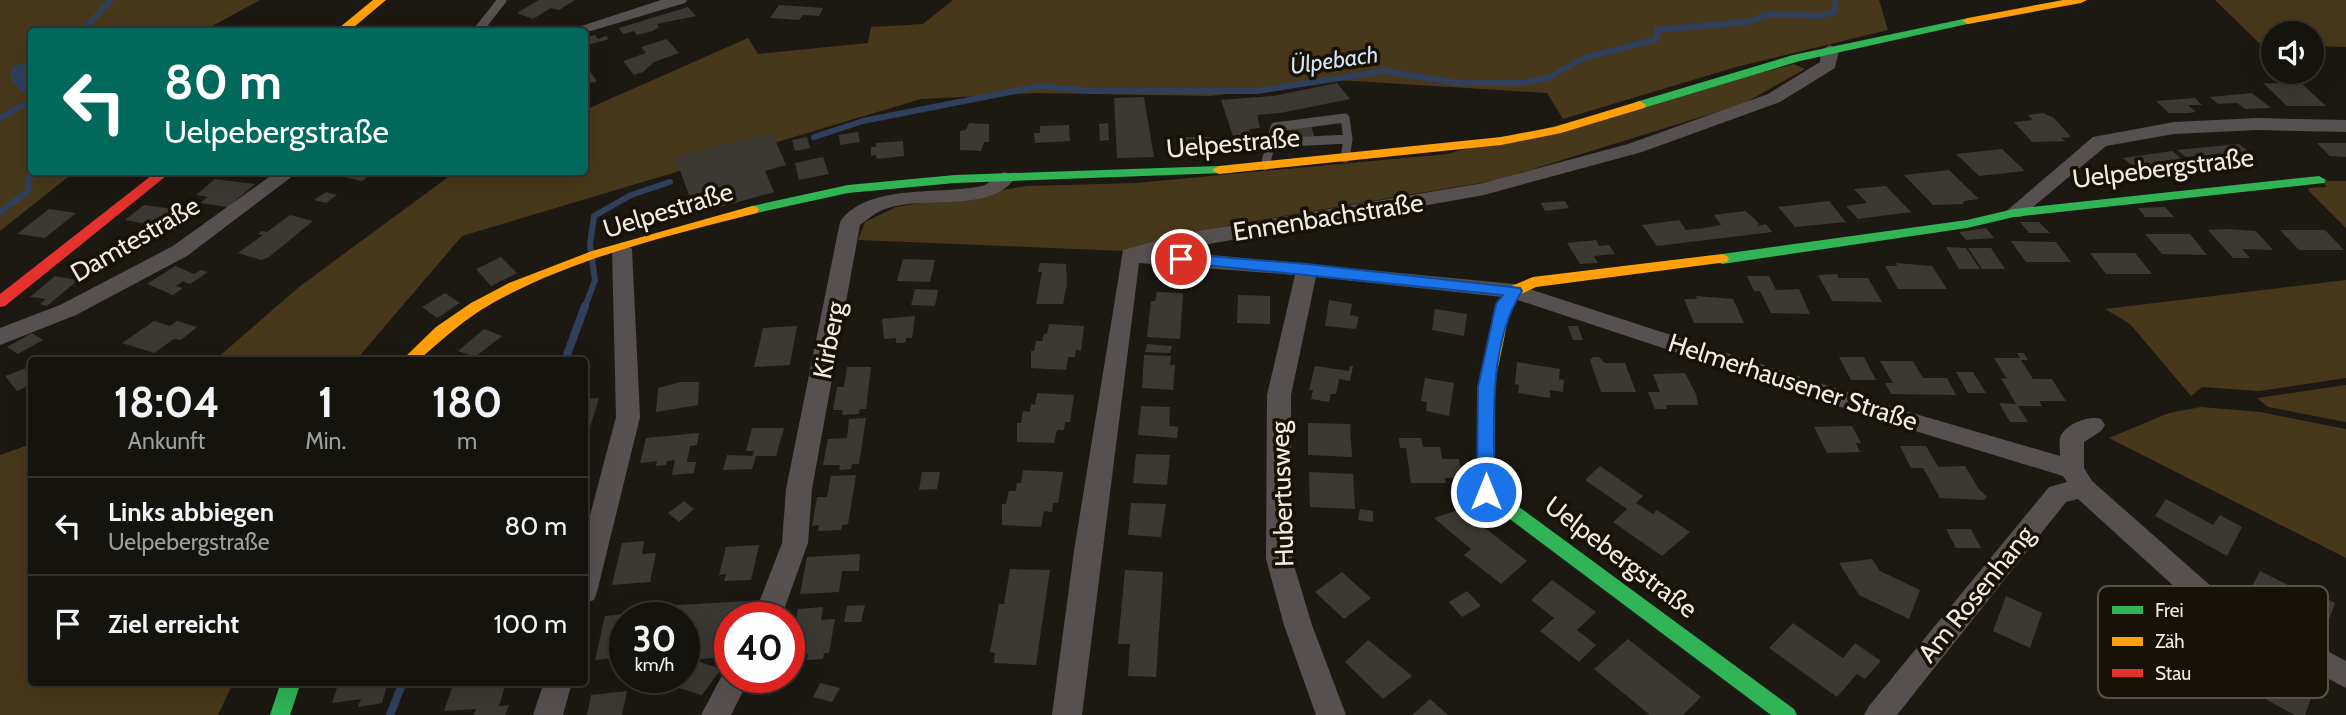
<!DOCTYPE html>
<html lang="de">
<meta charset="utf-8">
<style>
body{margin:0;font-family:Cabin,sans-serif;background:#1e1c17;color:#f1f3f6;height:100vh;display:flex;flex-direction:column;font-size:26px;white-space:nowrap}
*{box-sizing:border-box;margin:0}
p{font-size:23px;color:#9d9e9e}
.icon{flex:none;width:38px;height:38px;fill:none;stroke:currentColor;stroke-width:2;stroke-linecap:round;stroke-linejoin:round}
.map{position:relative;flex:1;overflow:hidden}
.sheet{position:absolute;left:28px;top:357px;width:560px;height:329px;display:flex;flex-direction:column;background:#15130e;border-radius:7px;box-shadow:0 7px 28px #0002,0 0 0 2px #34322e}
.sheet>*{flex:none}
.banner{position:absolute;left:28px;top:28px;width:560px;height:147px;border-radius:7px;box-shadow:0 7px 28px #0002,0 0 0 2px #34322e;background:#00695c;color:#fff;overflow:hidden}
.buttons{position:absolute;left:2261px;top:21px;display:grid;gap:14px}
.buttons a{display:grid;place-items:center;width:63px;height:63px;border-radius:50%;background:#15130e;box-shadow:0 7px 28px #0002,0 0 0 2px #34322e;font-size:35px}
.speed{position:absolute;left:609px;top:602px;display:flex;gap:14px;font-size:35px;font-weight:700;text-align:center}
.speed>*{display:grid;place-content:center;width:91px;height:91px;border-radius:50%;background:#15130e;box-shadow:0 7px 28px #0002,0 0 0 2px #34322e;line-height:1}
.speed small{font-size:18px;font-weight:400}
.speed .limit{border:10px solid #d22;background:#fff;color:#111}
.pin{position:absolute;display:grid;place-items:center;width:60px;height:60px;color:#fff;margin:-30px;border:4px solid #fff;border-radius:50%;box-shadow:0 2px 7px #0007}
.me{position:absolute;width:77px;margin:-38px;rotate:0deg;stroke-linejoin:round;filter:drop-shadow(0 0 5px #0008)}
.turn{display:flex;align-items:center;gap:24px;height:147px;padding:0 21px;font-size:32px}
.turn .icon{width:91px;height:91px;stroke-width:2.5}
.turn b{display:block;font-size:49px;line-height:60px}
.eta{display:flex;justify-content:space-evenly;align-items:center;height:119px;text-align:center}
.eta b{font-size:42px;font-weight:800;line-height:49px}
ul{padding:0;list-style:none}
li{display:flex;align-items:center;gap:21px;height:98px;padding:0 21px;border-top:2px solid #34322e}
li div{flex:1}
li b{display:block;font-size:26px}
li em{font-style:normal}
.map>svg:first-child{display:block}
.green{fill:#48381b}
.water{fill:#303f5b}
.lines{fill:none;stroke-linecap:round;stroke-linejoin:round}
.stream-far1{stroke:#303f5b;stroke-width:6}
.stream{stroke:#303f5b;stroke-width:8}
.building{fill:#3c3934}
.lane{stroke:#575050;stroke-width:9}
.street{fill:#575050;fill-rule:evenodd}
.fast{fill:#30b455;fill-rule:evenodd}
.slow{fill:#ff9f0a;fill-rule:evenodd}
.jam{fill:#e5322d;fill-rule:evenodd}
.route{fill:#1a73e8;stroke:#114b97;stroke-width:2}
.labels{text-anchor:middle;dominant-baseline:central;stroke-width:7;stroke-linejoin:round;paint-order:stroke}
.far-water-label{font-size:23px;font-style:italic;fill:#d5e3fa;stroke:#171106}
.street-label{font-size:26px;fill:#f0ece4;stroke:#171106}
.key{fill:#171106;stroke:#585349;stroke-width:2}
.key-label{font-size:19px;fill:#f0ece4}
</style>
<div class="map">
<svg width="2346" height="715" viewBox="0 0 2346 715">
<rect width="100%" height="100%" fill="#1c1913"/>
<path class="green" d="M0,0H260L203,31L32,32V172H71L68,177L0,231Z
M953,0H1879L1888,30L1736,67L1563,119L1547,93L1337,80L1210,96L1036,93L921,99L462,236L356,360H215L299,287L455,172H584L585,110L748,38L758,54L868,43L871,27L923,24Z
M2215,0H2346V47L2312,46V33H2273V44L2259,43Z
M1794,64L1805,69L1743,104L1497,180L1230,225L1125,251L858,240L865,222L896,207L1027,186L1136,183L1447,154Z
M2322,181H2346V228L2309,191L2308,188L2327,187Z
M2346,280V378L2259,391L2202,387L2191,396L2130,324L2105,309Z
M2346,385V422L2268,407L2257,398Z
M2201,407L2260,412L2346,429V558L2109,438L2169,413Z
M31,444L32,682L233,683L218,715H0V455Z"/>
<path class="water" d="M23,63H31L30,92L23,93L11,80L12,67Z"/>
<g class="lines">
<path class="stream-far1" d="M81,32L111,0
M0,118L32,100
M814,137L863,121L1040,86L1092,91H1257L1384,71L1458,83H1523L1548,78L1584,58L1657,39V30L1748,22L1769,14L1818,16L1834,12L1836,0
M0,212L28,191V180L36,172
M585,307L595,280L590,245L594,216L631,195L670,182"/>
<path class="stream" d="M565,360L585,306
M390,715L403,682"/>
</g>
<path class="building" d="M539,0H575L559,10L551,8L533,19L517,13Z
M779,5L823,8L819,16L803,15L799,20L770,18Z
M688,7L696,16L657,24L659,27L653,31L637,35L634,31L623,34L619,28Z
M595,35L598,39L606,36L609,39L584,46V38Z
M667,39L679,53L654,62L643,72L634,75L623,61L646,53L641,47Z
M584,63L596,80V82L584,84Z
M1337,83L1350,99L1280,113L1257,115L1260,128L1249,129L1254,143L1236,145L1221,100L1273,96Z
M2263,83L2302,84L2326,106H2287Z
M2252,93L2271,108L2245,109L2237,103L2218,104L2210,97Z
M1144,97L1154,157L1117,158L1114,98Z
M2195,98L2202,105H2188L2196,112L2187,113H2169L2156,101Z
M2043,113L2054,118L2071,137L2061,138L2065,141L2032,142L2014,122L2033,120L2028,115Z
M969,123L989,124V142H984L981,151L960,150V131L966,130Z
M1108,123L1109,140L1100,141L1099,124Z
M1069,125L1070,141L1035,143L1034,133H1040V126Z
M1311,126L1315,138L1292,140L1288,128Z
M858,132L860,142L840,145L839,135Z
M772,133L786,165L765,171L774,192L696,214L675,157Z
M807,137L810,148L795,151L792,140Z
M1185,137H1211L1215,153L1189,155L1188,151H1183L1181,144L1186,143Z
M903,141L904,156L877,159L876,155L871,156V147H876V143Z
M2317,143H2346V157L2330,156Z
M2239,144L2256,157L2213,163L2204,155L2186,157L2177,150Z
M2002,149L2025,171L1979,176L1956,154Z
M2172,151L2184,161H2160L2165,168L2157,170L2139,171L2123,158Z
M823,157L829,174L799,180L795,163Z
M1949,170L1979,199L1964,201L1963,204L1933,205L1904,175Z
M345,172H374L362,181L340,176Z
M215,179L255,184L228,207L200,203L208,197L196,195Z
M1886,186L1911,212L1858,219L1846,206L1867,203L1854,189Z
M326,192L337,195L326,203L314,200Z
M1565,201L1569,208L1545,211L1541,203Z
M1829,201L1846,222L1795,227L1778,207Z
M144,205L180,210L167,221L154,219L148,224L125,220Z
M2165,207L2174,217H2145L2138,208Z
M49,209L76,213L45,238L17,234Z
M1745,211L1755,219L1759,224L1757,226L1766,224L1772,232L1657,246L1642,225L1679,220L1686,230L1704,228L1721,225L1714,215Z
M290,215L313,221L269,257L261,260L238,253L263,235L258,234L262,231L267,232Z
M2020,222H2039L2050,233H2029Z
M1986,228L1994,238L1966,240L1959,232Z
M2227,229L2256,231L2273,250L2242,249L2250,258H2233L2208,230Z
M2280,230H2325L2344,250H2299Z
M2145,234H2190L2207,255L2162,254Z
M1596,240L1599,246L1609,245L1615,254L1594,256L1598,263L1580,264L1567,243Z
M2011,241L2056,242L2071,262H2026Z
M1946,247L1966,248L1980,269H1959Z
M1968,248H1991L2005,269H1982Z
M2090,253H2135L2152,274H2106Z
M501,257L517,273L491,286L476,269Z
M903,259L935,260L930,282L897,281Z
M1040,263L1066,264L1067,284L1063,304H1036L1042,272H1038Z
M1896,263L1932,266L1947,289H1898L1885,266H1897Z
M175,266L194,274L201,270L208,272L190,284L183,281L176,286L183,288L173,295L147,284Z
M1837,274L1839,278H1868L1882,302L1832,301L1818,275Z
M55,276L78,280L47,306L40,304L46,299L30,297Z
M1747,276H1769L1776,290L1799,289L1810,314L1771,313L1760,291H1754Z
M915,289L938,290L935,306L911,305Z
M1157,292L1183,293L1180,339L1147,337L1151,301H1155Z
M445,293L460,303L437,318L422,307Z
M1238,295L1270,296V324L1237,323Z
M1696,296L1733,299L1744,323H1694L1684,299H1697Z
M1329,300L1352,304L1350,315L1359,317L1356,329L1325,326Z
M1435,309L1467,314L1464,336L1432,330Z
M915,316L912,338H906L905,343H896V338L884,339L882,319Z
M154,321L170,326L177,321L197,327L181,340L174,339L154,353L122,343Z
M1049,324L1084,326L1081,351L1076,350L1075,357H1068L1066,370L1031,368V351H1034L1036,341H1042L1044,334H1047Z
M797,326L790,365L754,367L763,328Z
M1568,326H1578L1583,340H1573Z
M484,329L502,336L475,357L458,351Z
M32,333L43,340L18,354L7,347Z
M1147,344L1172,346L1170,353L1145,352Z
M2017,353H2024L2028,360H2021L2033,379H2052L2066,401H2039L2042,406H2018L2028,422H2010L1999,403L2016,404L2001,378L2007,379L1994,358H2020Z
M1144,355L1171,356L1170,365H1175L1173,390L1142,388Z
M1593,357H1599L1605,363H1625L1636,392H1601L1590,360Z
M1839,357H1864L1876,380H1851Z
M1880,361H1913L1923,378H1947L1956,395L1891,394L1885,383H1893Z
M1517,362L1560,369L1559,379L1564,380L1563,392L1550,390V398L1518,393L1519,385L1515,384Z
M32,366V384L17,391L5,376Z
M1315,366L1349,371L1350,366H1353L1350,381L1339,379L1336,394H1331L1329,402L1311,399L1313,390H1309Z
M847,367H871L866,409H860L859,414L842,415L843,410H833L837,387H844Z
M1956,372H1973L1986,393H1968Z
M1685,373L1696,394L1698,405H1666L1667,409H1655L1648,392H1660L1653,374Z
M1425,378L1454,383L1449,416L1426,411L1427,402L1421,401Z
M681,382H699L698,405L656,412L658,388Z
M1037,393L1074,395L1070,422H1065L1064,430H1057L1054,443L1017,442V423H1021L1023,411L1030,412L1031,404L1035,405Z
M599,398L590,427H584V399Z
M1141,406L1170,407L1169,426L1178,427L1177,438L1138,435Z
M866,418L859,464H852L851,469L839,470L840,465H823L828,439L847,438L849,419Z
M1308,423L1350,424L1352,457L1308,455Z
M1852,426L1861,443H1856L1860,452L1827,453L1814,427Z
M752,428H784L776,456H756L752,469L723,470L727,455L752,456L754,451H746Z
M699,433L697,445L690,446L687,462H696L694,473L672,475L675,460L667,461L666,465L656,466L657,461L640,463L646,438Z
M1399,438H1421L1423,447H1440L1442,459H1459L1462,478H1445L1446,483H1411L1406,448H1400Z
M1900,446H1926L1938,467L1965,466L1978,488L1987,497L1984,500L1940,498L1923,468H1911Z
M1136,454L1170,455L1167,485L1133,483Z
M1600,466L1643,496L1636,503L1653,514L1657,510L1690,532L1662,556L1613,522L1627,509L1585,480Z
M1023,470L1063,472L1058,503H1053L1052,512L1044,511L1041,527L1002,525V504H1006L1009,491H1016L1017,483H1021Z
M922,472H940L937,489L919,490Z
M1309,472L1353,474L1355,509L1310,507Z
M856,475L848,524L842,525L841,530L818,531L819,525L812,526L817,497H827L831,476Z
M2166,499L2213,525L2220,515L2242,527L2227,556L2155,516Z
M684,501L694,509L679,522L668,513Z
M1131,503L1166,504L1161,537L1128,535Z
M1360,509L1373,511V522L1358,520Z
M1461,509L1527,561L1501,584L1464,555L1471,549L1434,518Z
M1946,529H1971L1981,548H1956Z
M644,541L642,554L656,553L650,582L612,585L622,543Z
M759,545L751,580L724,581L726,574L719,575L726,547Z
M860,554L859,571H842L839,592L800,594L807,557Z
M1872,559L1880,571L1920,590L1909,619L1859,595L1839,563Z
M1010,569L1050,570L1036,665L994,663L995,653L990,652L999,604H1004Z
M1125,570L1163,572L1156,677L1128,676L1130,644H1118Z
M2260,571L2310,596L2312,592L2335,603L2325,630L2249,592Z
M1342,572L1371,598L1344,619L1315,592Z
M1552,580L1596,612L1577,630L1596,645L1579,662L1540,631L1554,618L1531,600Z
M1467,591L1481,606L1462,617L1449,602Z
M2006,596L2042,613L2030,648L1993,631Z
M749,601L746,618H730V656L684,661V618H641L643,607Z
M865,605L861,622H844L847,606Z
M823,607L821,620L835,619L829,653H824L823,659L807,660L808,654L790,655L798,609Z
M627,614L623,664L612,665L613,658L595,660L605,616Z
M1793,623L1843,658L1855,643L1881,661L1865,679L1857,674L1837,697L1769,648Z
M1628,639L1701,697L1683,715H1650L1594,669Z
M1368,640L1412,676L1383,699L1345,662Z
M2266,655L2317,682L2305,715H2295L2252,692Z
M694,660L721,669L702,695L676,687Z
M388,682L382,703L358,707L361,699L332,703L337,688Z
M454,682H506L499,706L509,705L505,715H474L476,709L444,711Z
M820,683L840,688L832,702L813,697Z
M627,691L622,715H587L591,695Z
M1430,699L1448,715H1412Z"/>
<g class="lines">
<path class="lane" d="M477,32L502,0
M1270,143L1348,139
M1265,166L1275,127L1345,118L1348,139L1345,158"/>
<path class="street" d="M661,0H687L685,3L584,33L563,32Z
M1830,45L1839,50L1835,68L1780,102L1642,152L1484,195L1170,251L1514,284L1902,410L2060,456C2060,450 2059,443 2060,438C2064,424 2090,415 2101,419L2105,425L2101,431L2084,442V468L2092,481L2220,594L2346,661V688L2200,610L2078,499L2066,502L1897,715H1864L1869,706L2049,487L2067,482L2063,476L1889,423L1512,298L1316,277L1291,395L1292,559L1312,625L1346,715H1316L1284,625L1266,559L1267,395L1295,275L1139,263L1082,715H1052L1074,551L1123,250L1187,233L1483,183L1628,144L1768,94L1820,62L1821,50Z
M2257,118L2346,120V132L2257,130L2174,134L2106,146L2021,217H2007L2004,213L2093,137L2174,122Z
M276,172H298L187,256L76,315L0,345V328L60,305L173,246Z
M1005,172L1015,178C988,216 918,192 878,212C872,215 866,221 860,225L812,489L808,543L781,618H753L782,543L786,489L840,222C866,183 942,195 982,186C990,184 996,174 1005,172Z
M622,242L632,249L640,417L597,592L594,600L584,603V538L616,417L612,249Z
M730,667V677H750L731,715H701L726,668Z
M544,682H572L563,715H533Z"/>
<path class="fast" d="M1968,18L1972,19V23L1800,61L1640,109L1634,105L1636,102L1793,55Z
M1219,166L1226,170L1224,173L955,183L848,193L752,214L745,210L752,206L848,185L955,175Z
M2319,176L2326,180L2324,183L2014,217L1967,228L1722,264L1715,259L1722,254L1967,220L2014,209Z
M1509,502L1515,504L1794,709L1797,715H1771L1503,514L1500,509L1503,504Z
M281,682H301L290,715H270Z"/>
<path class="slow" d="M373,0H386L348,32H334Z
M2063,0H2087L2081,3L1968,24L1962,21L1968,18Z
M1640,101L1646,105L1644,108L1561,133L1501,145L1219,174L1212,170L1219,166L1501,137L1554,127Z
M752,206L757,207L759,210L757,213C667,236 561,261 481,310C458,325 439,342 419,360H402L436,327L471,303L509,283L592,251Z
M1722,254L1727,256L1729,259L1727,262L1536,287L1519,295L1511,305L1494,387L1495,489L1515,504L1518,509L1515,514L1509,516L1480,497L1477,492L1478,387L1496,304L1509,287L1533,277Z"/>
<path class="jam" d="M156,172H171L5,306L0,307V294Z"/>
</g>
<path class="route" d="M1181,254L1307,264L1520,288L1522,291C1487,345 1494,429 1495,492L1492,496H1480L1477,492L1478,387L1496,304L1503,295L1175,262V256Z"/>
<g class="labels">
<g class="far-water-label">
<text transform="translate(1334 60) rotate(-8)">Ülpebach</text>
</g>
<g class="street-label">
<text transform="translate(1233 143) rotate(-5)">Uelpestraße</text>
<text transform="translate(2163 168) rotate(-7)">Uelpebergstraße</text>
<text transform="translate(668 210) rotate(-17)">Uelpestraße</text>
<text transform="translate(1328 217) rotate(-9)">Ennenbachstraße</text>
<text transform="translate(135 239) rotate(-30)">Damtestraße</text>
<text transform="translate(829 340) rotate(-79)">Kirberg</text>
<text transform="translate(1793 382) rotate(18)">Helmerhausener Straße</text>
<text transform="translate(1282 494) rotate(-92)">Hubertusweg</text>
<text transform="translate(1621 557) rotate(37)">Uelpebergstraße</text>
<text transform="translate(1976 594) rotate(-51)">Am Rosenhang</text>
</g>
</g>
<rect x="2098" y="586" width="230" height="112" rx="10" class="key"/>
<rect x="2112" y="606" width="31" height="8" fill="#30b455"/>
<rect x="2112" y="637" width="31" height="9" fill="#ff9f0a"/>
<rect x="2112" y="669" width="31" height="8" fill="#e5322d"/>
<g class="key-label">
<text x="2155" y="617">Frei</text>
<text x="2155" y="648">Zäh</text>
<text x="2155" y="680">Stau</text>
</g>
</svg>
<div class="buttons">
<a><svg class="icon" aria-label="sound" viewBox="0 0 24 24"><path d="M4 9h4l5-4v14l-5-4H4zM17 9q2 3 0 6"/></svg></a>
</div>
<div class="speed"><div>30<small>km/h</small></div><div class="limit">40</div></div>
<div class="pin" style="left:1181px;top:259px;background:#d93025"><svg class="icon" aria-label="arrive" viewBox="0 0 24 24"><path d="M6 21V4h12l-3 4 3 4H6"/></svg></div>
<svg class="me" style="left:1486px;top:492px" viewBox="-20 -20 40 40"><circle r="17" fill="#1a73e8" stroke="#fff" stroke-width="3"/><path d="M0-11L8 9 0 5-8 9z" fill="#fff"/></svg>
<div class="banner">
<div class="turn"><svg class="icon" aria-label="left" viewBox="0 0 24 24"><path d="M17 20v-9H6M10 6l-5 5 5 5"/></svg><div><b>80 m</b>Uelpebergstraße</div></div>
</div>
<section class="sheet">
<div class="eta">
<div><b>18:04</b><p>Ankunft</p></div>
<div><b>1</b><p>Min.</p></div>
<div><b>180</b><p>m</p></div>
</div>
<ul>
<li><svg class="icon" aria-label="left" viewBox="0 0 24 24"><path d="M17 20v-9H6M10 6l-5 5 5 5"/></svg><div><b>Links abbiegen</b><p>Uelpebergstraße</p></div><em>80 m</em></li>
<li><svg class="icon" aria-label="arrive" viewBox="0 0 24 24"><path d="M6 21V4h12l-3 4 3 4H6"/></svg><div><b>Ziel erreicht</b></div><em>100 m</em></li>
</ul>
</section>
</div>
